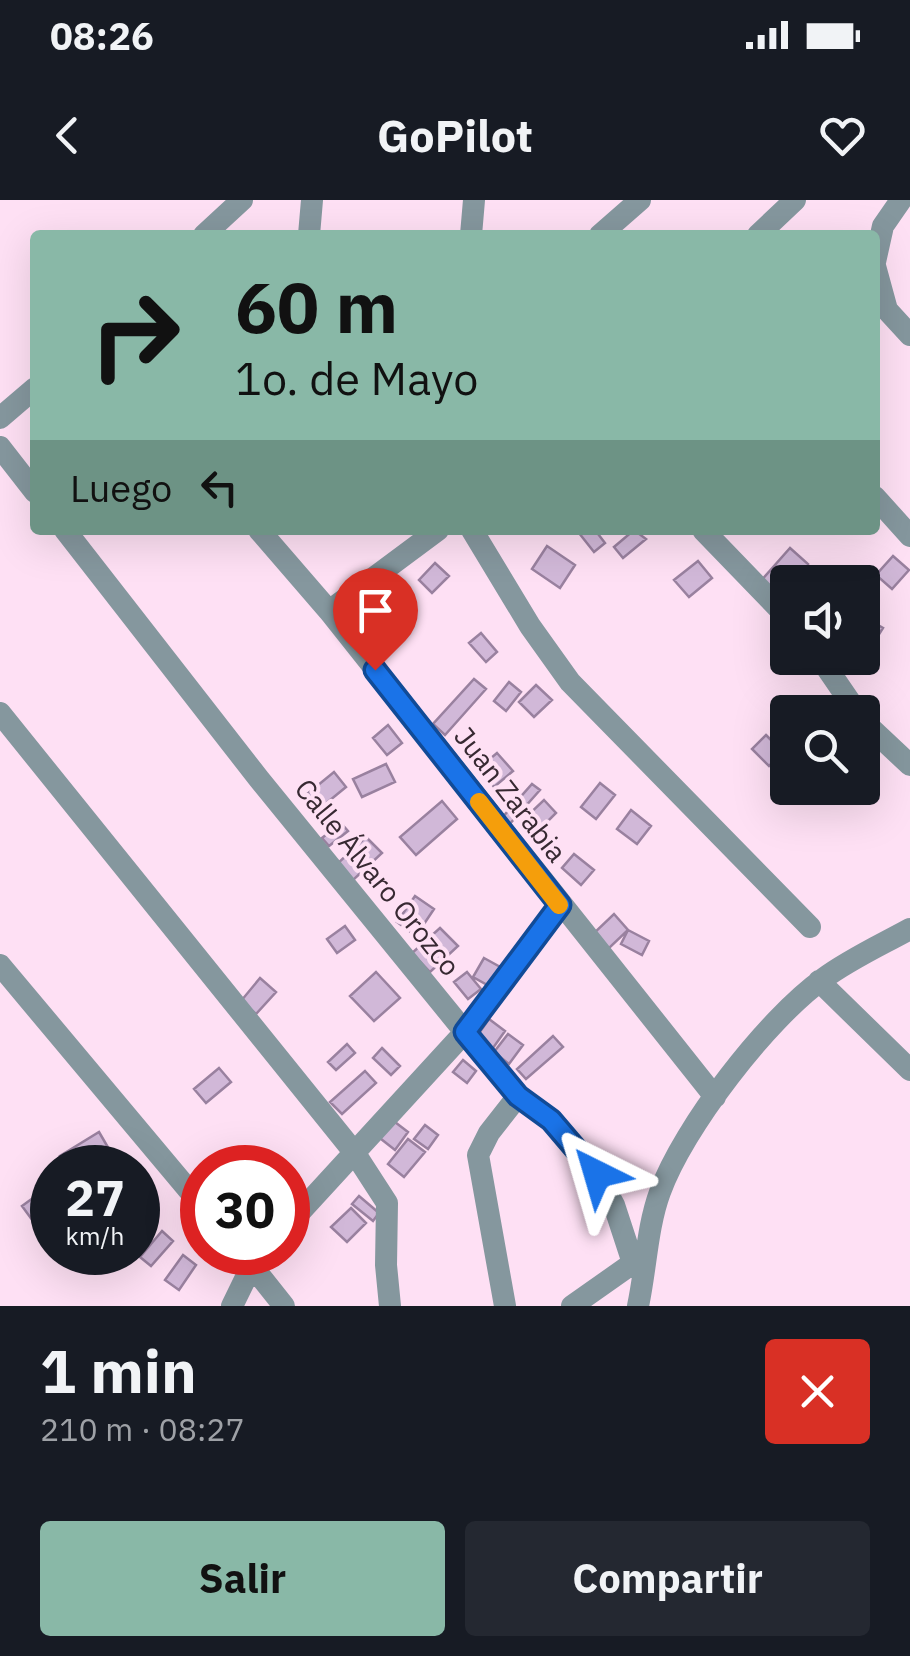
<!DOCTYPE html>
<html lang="es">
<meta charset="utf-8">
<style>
body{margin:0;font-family:"IBM Plex Sans",sans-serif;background:#242831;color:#f1f3f6;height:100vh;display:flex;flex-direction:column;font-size:38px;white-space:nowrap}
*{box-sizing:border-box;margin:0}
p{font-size:32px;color:#9ea1a6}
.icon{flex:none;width:55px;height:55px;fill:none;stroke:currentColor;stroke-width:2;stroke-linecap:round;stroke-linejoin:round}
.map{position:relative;height:1106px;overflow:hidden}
.side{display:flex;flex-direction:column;background:#171b24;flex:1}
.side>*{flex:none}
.guide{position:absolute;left:30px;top:30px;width:850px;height:305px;border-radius:10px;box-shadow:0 10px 40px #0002;background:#89b8a7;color:#111;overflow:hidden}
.controls{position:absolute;left:770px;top:365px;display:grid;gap:20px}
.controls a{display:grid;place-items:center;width:110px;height:110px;border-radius:10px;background:#171b24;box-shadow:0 10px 40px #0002;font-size:50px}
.speed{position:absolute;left:30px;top:945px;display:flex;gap:20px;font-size:50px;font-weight:700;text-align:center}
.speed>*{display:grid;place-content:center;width:130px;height:130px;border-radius:50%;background:#171b24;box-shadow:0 10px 40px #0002;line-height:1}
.speed small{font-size:25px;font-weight:400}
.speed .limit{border:15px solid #d22;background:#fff;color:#111}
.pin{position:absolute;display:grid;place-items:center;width:85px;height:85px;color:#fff;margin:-102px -42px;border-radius:50% 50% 50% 0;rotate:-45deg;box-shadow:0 0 10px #0007}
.pin .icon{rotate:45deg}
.me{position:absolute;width:110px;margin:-55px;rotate:320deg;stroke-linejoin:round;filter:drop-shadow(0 0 8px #0008)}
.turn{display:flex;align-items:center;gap:35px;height:210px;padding:0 40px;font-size:45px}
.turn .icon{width:130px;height:130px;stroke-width:2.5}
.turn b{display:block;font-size:70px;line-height:85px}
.then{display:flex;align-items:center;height:95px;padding:0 40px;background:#0003;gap:20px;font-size:38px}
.round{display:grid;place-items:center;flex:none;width:105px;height:105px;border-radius:10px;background:#242831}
.summary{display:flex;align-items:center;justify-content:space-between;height:170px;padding:0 40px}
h1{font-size:60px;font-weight:700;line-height:75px}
.primary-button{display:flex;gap:20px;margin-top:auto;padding:20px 40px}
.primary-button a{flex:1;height:115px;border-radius:10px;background:#89b8a7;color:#111;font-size:40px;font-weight:700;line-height:115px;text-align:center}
.primary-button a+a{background:#242831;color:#f1f3f6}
.status{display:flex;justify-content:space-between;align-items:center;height:70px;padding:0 50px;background:#171b24;direction:ltr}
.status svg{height:28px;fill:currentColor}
header{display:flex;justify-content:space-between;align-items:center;height:130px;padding:0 40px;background:#171b24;font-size:45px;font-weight:700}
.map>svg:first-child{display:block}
.building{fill:#d1b8d8;stroke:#99819f;stroke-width:2.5}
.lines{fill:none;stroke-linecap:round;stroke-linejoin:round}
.minor{stroke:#85979e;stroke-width:22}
.route-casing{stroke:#114b97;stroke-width:25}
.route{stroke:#1a73e8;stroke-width:18}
.slow{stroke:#f59e0b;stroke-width:18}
.labels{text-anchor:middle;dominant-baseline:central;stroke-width:8;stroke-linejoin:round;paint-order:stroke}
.street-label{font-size:28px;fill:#372932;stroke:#fee0f4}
</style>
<div class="status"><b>08:26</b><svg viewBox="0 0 49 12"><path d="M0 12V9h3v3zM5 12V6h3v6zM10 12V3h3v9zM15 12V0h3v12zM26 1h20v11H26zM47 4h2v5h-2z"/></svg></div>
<header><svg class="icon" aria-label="back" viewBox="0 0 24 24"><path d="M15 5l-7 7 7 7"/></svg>GoPilot<svg class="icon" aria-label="heart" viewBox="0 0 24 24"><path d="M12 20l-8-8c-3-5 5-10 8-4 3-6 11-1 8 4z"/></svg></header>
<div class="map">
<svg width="910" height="1106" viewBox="0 0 910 1106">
<rect width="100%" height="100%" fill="#fee0f4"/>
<path class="building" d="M583,330H595L605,343L594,352L579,333Z
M634,330L646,339L623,358L614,347Z
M547,346L575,365L560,388L532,369Z
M790,348L808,364L776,399L759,383Z
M893,356L909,370L892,389L876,375Z
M698,361L712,378L689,397L674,380Z
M435,363L449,376L432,393L419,380Z
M864,417L883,428L871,447L862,442Z
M481,433L497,452L486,462L469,443Z
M474,479L486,489L445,535L433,524Z
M509,482L521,492L506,511L494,501Z
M536,485L552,500L534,517L519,502Z
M388,525L402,543L387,555L373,538Z
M766,535L783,552L769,566L752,549Z
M497,553L513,571L494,587L479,568Z
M386,564L395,582L362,597L353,579Z
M334,572L346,587L318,610L306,595Z
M600,583L615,595L596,619L581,607Z
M532,584L540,590L507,627L500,620Z
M544,600L556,613L538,631L525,618Z
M442,601L457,619L416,655L400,637Z
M631,610L651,626L637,644L617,629Z
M341,623L348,631L329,646L322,638Z
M366,637L382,653L352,681L337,664Z
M574,654L594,670L581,685L562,668Z
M415,696L434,709L416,736L397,722Z
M614,714L628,730L607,750L593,734Z
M345,726L355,740L337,753L327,739Z
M440,728L458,746L430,772L412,753Z
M628,730L649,741L642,755L621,744Z
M484,758L502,768L491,787L473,777Z
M376,772L400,798L374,821L350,796Z
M467,772L481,789L468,799L454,782Z
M260,778L276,792L256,814L241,801Z
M489,819L505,831L493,848L477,836Z
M508,834L523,845L509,864L494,852Z
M553,836L563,847L526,879L517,869Z
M347,844L355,853L336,870L328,862Z
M382,848L400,866L391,875L373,858Z
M463,860L476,871L467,883L453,872Z
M219,868L231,882L206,903L194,889Z
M365,871L376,883L342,914L330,902Z
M391,919L408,932L395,950L376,935Z
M425,925L438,935L428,949L414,939Z
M99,932L120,968H67L60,956Z
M408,939L425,952L404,977L388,964Z
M48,987L52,993V1016L38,1028L22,1006Z
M359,996L379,1013L373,1021L352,1004Z
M351,1008L366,1023L347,1042L331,1027Z
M162,1031L173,1041L151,1066L140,1057Z
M183,1055L196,1065L179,1090L165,1080Z"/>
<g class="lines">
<path class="minor" d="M204,35L242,0
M309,35L312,0
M471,35L474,0
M600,35L640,0
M758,35L795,0
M875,62L883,26L901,0
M875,66L887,110L910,135
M0,218L35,188
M0,247L35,292
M875,297L910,336
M65,330L259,579L465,832L518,896L551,920L597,974L614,1005L633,1063
M259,330L329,411L715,897
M472,330L530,426L570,482L810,727
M703,330L788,418
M329,411L438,330
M820,458L857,512
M0,513L354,952L387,1003L386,1065L390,1106
M862,520L910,565
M0,765L202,1006
M819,781L910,870
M288,1025L465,832L560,705
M241,1052L284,1106
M232,1106L252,1065L263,1052
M505,1106L478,955L489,933L518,896
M572,1106L643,1056
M638,1106C646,1069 647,1027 660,992C683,928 767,819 823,779C850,759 881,745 910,729"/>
</g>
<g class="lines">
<g class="route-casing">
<path id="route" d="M375,470L560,705L465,832L518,896L551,920L597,974"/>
</g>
<use href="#route" class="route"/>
<path class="slow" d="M479,602L559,705"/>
</g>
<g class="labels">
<g class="street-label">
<text transform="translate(511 594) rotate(52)">Juan Zarabia</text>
<text transform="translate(378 677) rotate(51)">Calle Álvaro Orozco</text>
</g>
</g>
</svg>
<div class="controls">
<a><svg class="icon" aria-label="sound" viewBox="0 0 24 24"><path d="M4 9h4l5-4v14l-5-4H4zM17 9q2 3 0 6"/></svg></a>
<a><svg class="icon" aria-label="search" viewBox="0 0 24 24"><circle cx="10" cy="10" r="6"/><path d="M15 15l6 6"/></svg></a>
</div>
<div class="speed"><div>27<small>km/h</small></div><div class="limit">30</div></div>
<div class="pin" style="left:375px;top:470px;background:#d93025"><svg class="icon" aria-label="arrive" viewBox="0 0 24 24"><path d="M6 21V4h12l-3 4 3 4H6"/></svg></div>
<svg class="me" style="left:597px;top:974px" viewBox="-20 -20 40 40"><path d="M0-17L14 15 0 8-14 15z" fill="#1a73e8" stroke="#fff" stroke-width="4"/></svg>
<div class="guide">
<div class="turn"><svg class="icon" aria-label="right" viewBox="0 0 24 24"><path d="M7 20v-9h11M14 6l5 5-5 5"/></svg><div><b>60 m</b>1o. de Mayo</div></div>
<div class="then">Luego<svg class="icon" aria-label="left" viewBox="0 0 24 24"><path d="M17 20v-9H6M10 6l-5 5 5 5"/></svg></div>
</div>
</div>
<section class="side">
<div class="summary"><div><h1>1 min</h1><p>210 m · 08:27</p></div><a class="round" style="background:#d93025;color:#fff"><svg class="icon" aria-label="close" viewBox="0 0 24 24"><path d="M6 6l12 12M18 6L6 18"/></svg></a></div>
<div class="primary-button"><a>Salir</a><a>Compartir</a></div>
</section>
